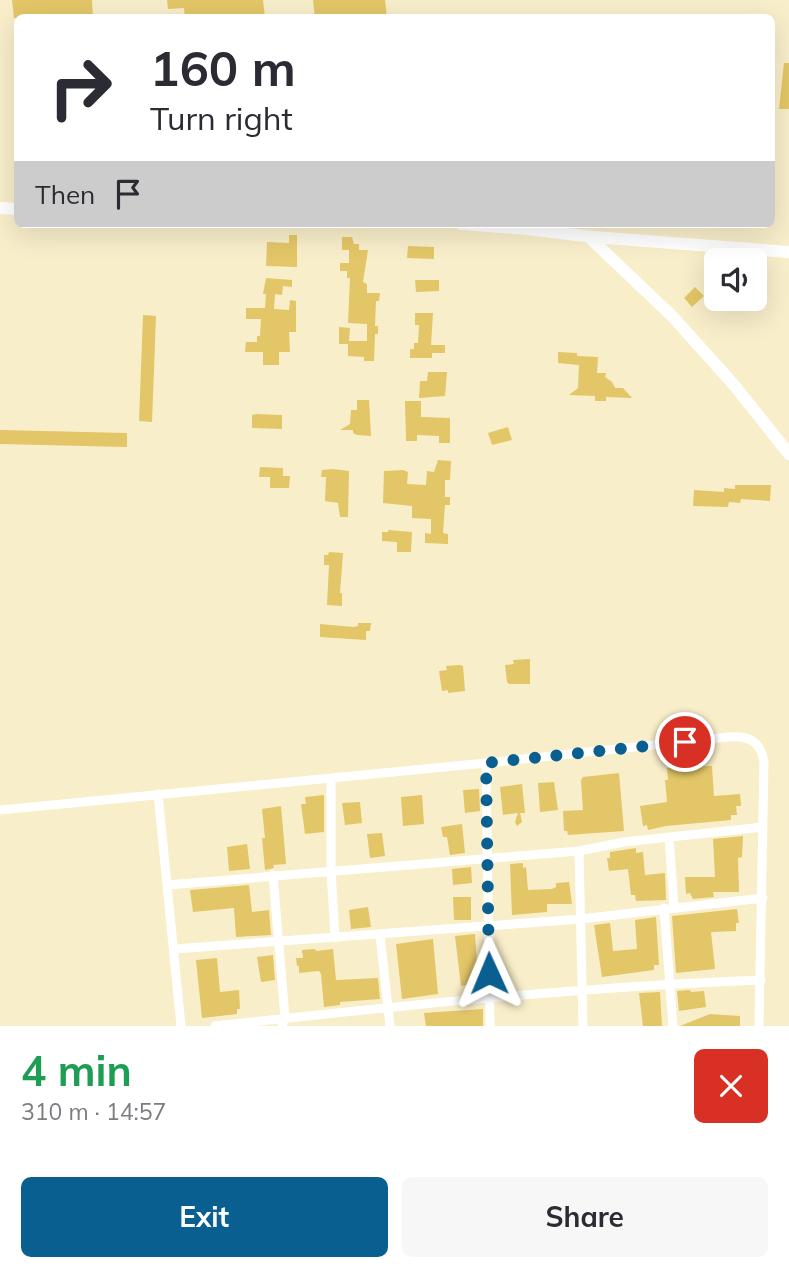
<!DOCTYPE html>
<meta charset="utf-8">
<style>
body{margin:0;font-family:Mulish,sans-serif;background:#f7f7f7;color:#2b2b33;height:100vh;display:flex;flex-direction:column;font-size:26px;white-space:nowrap}
*{box-sizing:border-box;margin:0}
p{font-size:23px;color:#7c7c81}
.icon{flex:none;width:38px;height:38px;fill:none;stroke:currentColor;stroke-width:2;stroke-linecap:round;stroke-linejoin:round}
.map{position:relative;height:1026px;overflow:hidden}
.panel{display:flex;flex-direction:column;background:#fff;flex:1}
.panel>*{flex:none}
.hud{position:absolute;left:14px;top:14px;width:761px;height:214px;border-radius:10px;box-shadow:0 7px 28px #0002;background:#fff;color:#2b2b33;overflow:hidden}
.tools{position:absolute;left:704px;top:248px;display:grid;gap:14px}
.tools a{display:grid;place-items:center;width:63px;height:63px;border-radius:10px;background:#fff;box-shadow:0 7px 28px #0002;font-size:35px}
.pin{position:absolute;display:grid;place-items:center;width:60px;height:60px;color:#fff;margin:-30px;border:4px solid #fff;border-radius:50%;box-shadow:0 2px 7px #0007}
.me{position:absolute;width:77px;margin:-38px;rotate:359deg;stroke-linejoin:round;filter:drop-shadow(0 0 5px #0008)}
.turn{display:flex;align-items:center;gap:24px;height:147px;padding:0 21px;font-size:32px}
.turn .icon{width:91px;height:91px;stroke-width:2.5}
.turn b{display:block;font-size:49px;line-height:60px}
.then{display:flex;align-items:center;height:66px;padding:0 21px;background:#0003;gap:14px;font-size:26px}
.round{display:grid;place-items:center;flex:none;width:74px;height:74px;border-radius:10px;background:#f7f7f7}
.head{display:flex;align-items:center;justify-content:space-between;height:119px;padding:0 21px}
h1{font-size:42px;font-weight:700;line-height:52px;color:#1e9e55}
.primary-button{display:flex;gap:14px;margin-top:auto;padding:14px 21px}
.primary-button a{flex:1;height:80px;border-radius:10px;background:#0a5f91;color:#fff;font-size:28px;font-weight:700;line-height:80px;text-align:center}
.primary-button a+a{background:#f7f7f7;color:#2b2b33}
.map>svg:first-child{display:block}
.building{fill:#e3c667}
.lines{fill:none;stroke-linecap:round;stroke-linejoin:round}
.street{stroke:#fff;stroke-width:9}
.secondary{stroke:#fff;stroke-width:12}
.route{stroke:#0a5f91;stroke-width:12;stroke-dasharray:0 21.6}
</style>
<div class="map">
<svg width="789" height="1026" viewBox="0 0 789 1026">
<rect width="100%" height="100%" fill="#f9eeca"/>
<path class="building" d="M12,0H92L93,18H14Z
M167,0H263L265,18H185L184,8L168,9Z
M313,0H385L387,18H315Z
M784,63H789V109H779Z
M289,235H297V267L266,266L267,242L289,243Z
M342,237H352L354,244H359V250H368L363,282L367,284V293H380L379,301H376L375,326H378V334H375L374,361H364V357L348,356V344H339V327L350,328L349,341H367V324L348,323L350,278H347V271H340V263H349V250H342Z
M408,246L434,247V259L407,258Z
M266,278L292,280V287L283,286L282,295L275,294L274,309L289,310L290,300L296,301V332H289L290,352H279V365H263V352H245L246,342H257V336H260L261,319H246V308H265L266,294H263Z
M415,280H439V291L416,292Z
M695,287L704,296L692,307L684,298Z
M415,313H433L431,345H445V353H432V358H410V349H414V343H418L419,325H415Z
M143,315L156,316L152,422L139,421Z
M558,352L577,353V356L598,357L597,373H606L605,377L612,382L615,388H623L632,398L606,397V401H595V396L569,395L578,388L579,365L558,363Z
M428,372H447L445,396L419,398L420,381H427Z
M357,400H369L371,436L357,435L353,433V430H340L350,424L351,410H357Z
M405,401H421V417L450,418V443H439V436L417,435V441H406Z
M257,414L282,415V429L252,428V415Z
M508,427L512,440L492,445L488,433Z
M0,430L127,433V447L0,444Z
M438,460L451,461L450,480H445V497H450V505H445L443,533L448,534V544L425,543V533L431,534V519L412,518V506L383,503L384,471L403,470L408,472L407,484L426,485L427,471L434,472Z
M260,467L283,468V476H290L289,488H270V477H259Z
M333,469L349,471L348,517H340L338,503L325,501L326,477H321L322,470Z
M735,485H771L770,501L741,499L740,503L729,502L728,507L693,506L694,490L724,492V488L735,489Z
M388,530L412,532L411,552H397V542L382,541V532H388Z
M329,552L343,553L340,593H342V606L327,605L329,565H324V555H328Z
M358,623H371L370,631H366V640L320,637V624L353,627L358,626Z
M530,659V684H509L507,682L505,665L514,664L513,660Z
M460,665L463,666L465,691L448,693V690L442,691L439,671L447,670L446,666Z
M712,766L714,796L740,794L741,806H736L737,815H731V820L666,826L648,830L647,825L643,826L640,806L667,802L665,780H668L667,768Z
M619,773L624,831L568,835L567,831H564L563,811L583,810L581,780L583,777Z
M554,782L558,810L540,812L538,783Z
M522,784L525,813H520L522,822L517,826L515,822L518,813L503,815L500,787Z
M479,789L480,811L465,813L463,790Z
M324,795V832L305,834L301,804H306L305,797Z
M422,795L424,824L403,826L401,797Z
M360,802L362,823L345,825L342,803Z
M281,806L286,864L273,865L274,868L265,870L262,838H265L262,809Z
M462,824L465,853L450,855L447,837H443L441,827Z
M382,833L385,856L370,858L367,834Z
M743,836L742,857L738,858L739,892H713L714,897L693,899L690,893L686,894L685,877H715L713,839Z
M247,844L250,869L229,871L227,847Z
M636,848V853L643,852L645,875L665,873L666,900L636,901L635,895H631L628,869L609,871L607,858H610V852Z
M523,863V868L526,867L528,890L552,889L556,887V883L569,882L572,904H547V912L512,915L510,864Z
M471,867L472,883L453,885L452,869Z
M249,885L252,912L269,910L271,935L236,937L234,908L193,912L190,890Z
M453,897H471V920H454Z
M368,907L371,927L351,929L349,910Z
M737,909L739,923H736V931L711,932L715,969L676,973L672,916Z
M656,917L659,965H654V970L602,977L594,925L610,923L613,951L637,949L635,920Z
M475,934L479,991L466,992V985L461,986L455,936Z
M433,939L438,994L402,999L396,944Z
M315,949L316,951L333,949L336,980L378,978L380,999L340,1002V1005L324,1007L321,974L319,971L299,973V966H297L296,958H303L302,950Z
M273,955L275,980L261,982L257,957Z
M217,958L220,992L239,990L240,1009H237V1014L202,1018L196,960Z
M690,990L691,992L704,991L706,1007L679,1011L677,991Z
M660,992L662,1026H643L639,993Z
M483,1009V1026H426L424,1013Z
M710,1014L740,1016V1026H680Z"/>
<g class="lines">
<path class="street" d="M486,763L490,1026
M331,778V870L335,938
M158,794L181,1026
M0,810L486,763L729,737C749,735 761,742 764,762L759,1026
M669,837L674,907
M579,851L583,1026
M273,875L285,1018L282,1026
M167,885L579,851L624,842L763,827
M664,908L673,1026
M380,935L390,1026
M174,949L581,919L763,898
M215,1026C397,1006 578,987 761,980"/>
<path class="secondary" d="M0,208L18,209
M461,224L528,229L593,237L789,252
M589,237L673,317L734,385L789,454"/>
</g>
<g class="lines">
<path class="route" d="M489,973L486,763L685,742"/>
</g>
</svg>
<div class="tools">
<a><svg class="icon" aria-label="sound" viewBox="0 0 24 24"><path d="M4 9h4l5-4v14l-5-4H4zM17 9q2 3 0 6"/></svg></a>
</div>
<div class="pin" style="left:685px;top:742px;background:#d93025"><svg class="icon" aria-label="arrive" viewBox="0 0 24 24"><path d="M6 21V4h12l-3 4 3 4H6"/></svg></div>
<svg class="me" style="left:489px;top:973px" viewBox="-20 -20 40 40"><path d="M0-17L14 15 0 8-14 15z" fill="#0a5f91" stroke="#fff" stroke-width="4"/></svg>
<div class="hud">
<div class="turn"><svg class="icon" aria-label="right" viewBox="0 0 24 24"><path d="M7 20v-9h11M14 6l5 5-5 5"/></svg><div><b>160 m</b>Turn right</div></div>
<div class="then">Then<svg class="icon" aria-label="arrive" viewBox="0 0 24 24"><path d="M6 21V4h12l-3 4 3 4H6"/></svg></div>
</div>
</div>
<section class="panel">
<div class="head"><div><h1>4 min</h1><p>310 m · 14:57</p></div><a class="round" style="background:#d93025;color:#fff"><svg class="icon" aria-label="close" viewBox="0 0 24 24"><path d="M6 6l12 12M18 6L6 18"/></svg></a></div>
<div class="primary-button"><a>Exit</a><a>Share</a></div>
</section>
